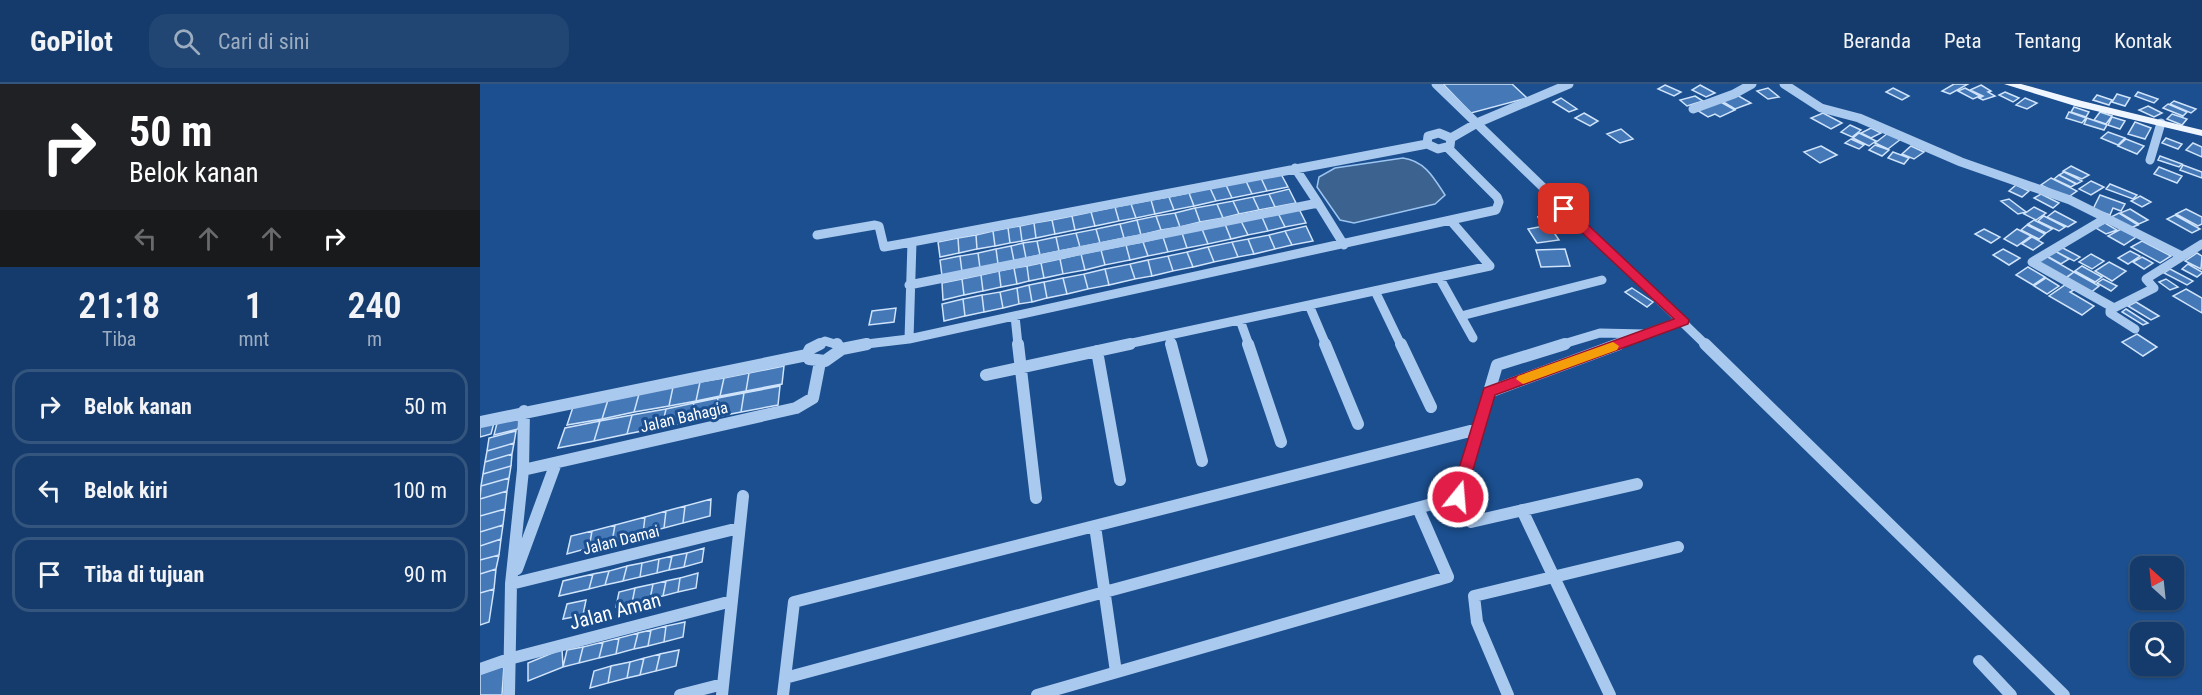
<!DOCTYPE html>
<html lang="id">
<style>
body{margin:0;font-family:"Roboto Condensed",sans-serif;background:#214673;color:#f1f3f6;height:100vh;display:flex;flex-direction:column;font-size:22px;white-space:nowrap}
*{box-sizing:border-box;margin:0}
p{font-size:20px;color:#9dadc1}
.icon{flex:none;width:33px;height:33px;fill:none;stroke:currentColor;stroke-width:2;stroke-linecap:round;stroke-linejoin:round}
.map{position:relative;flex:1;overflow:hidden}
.sheet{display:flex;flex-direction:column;background:#143b6b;width:480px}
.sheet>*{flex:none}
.guide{background:#202124;color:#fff;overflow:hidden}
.needle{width:39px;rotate:333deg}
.controls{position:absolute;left:1650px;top:472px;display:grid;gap:12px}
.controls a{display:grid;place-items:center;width:54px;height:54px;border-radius:12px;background:#143b6b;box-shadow:0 2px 4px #0004,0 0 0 2px #33557e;font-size:30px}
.pin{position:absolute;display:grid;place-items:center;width:51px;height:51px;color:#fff;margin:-26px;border-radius:12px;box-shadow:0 3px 9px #0006}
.me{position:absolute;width:66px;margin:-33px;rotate:17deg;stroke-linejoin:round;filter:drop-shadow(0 0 4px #0008)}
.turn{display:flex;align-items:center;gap:21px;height:126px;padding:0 30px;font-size:27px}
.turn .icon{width:78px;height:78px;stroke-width:2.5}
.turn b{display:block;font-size:42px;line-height:51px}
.lanes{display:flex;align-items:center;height:57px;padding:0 30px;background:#0003;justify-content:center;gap:30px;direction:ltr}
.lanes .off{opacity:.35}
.eta{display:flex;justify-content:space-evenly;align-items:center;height:102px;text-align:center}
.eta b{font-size:36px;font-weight:600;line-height:42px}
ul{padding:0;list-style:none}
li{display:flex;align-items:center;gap:18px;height:75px;margin:0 12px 9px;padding:0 18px;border:3px solid #33557e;border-radius:18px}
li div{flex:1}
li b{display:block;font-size:22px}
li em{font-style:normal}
header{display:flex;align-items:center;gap:36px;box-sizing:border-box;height:84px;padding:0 30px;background:#143b6b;border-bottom:2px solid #33557e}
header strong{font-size:28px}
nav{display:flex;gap:33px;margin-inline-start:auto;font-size:21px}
.search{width:420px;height:54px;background:#214673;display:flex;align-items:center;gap:15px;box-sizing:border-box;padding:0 21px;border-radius:18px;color:#9dadc1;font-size:22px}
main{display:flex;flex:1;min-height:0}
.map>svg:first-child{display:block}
.water{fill:#3c6290;stroke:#9cc4f0;stroke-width:1.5}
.building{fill:#4478b7;stroke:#cfe3fa;stroke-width:1.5}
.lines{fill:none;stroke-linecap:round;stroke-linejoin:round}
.minor-far1{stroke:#a9c9ee;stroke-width:9}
.minor{stroke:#a9c9ee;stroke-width:12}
.major{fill:#f0f6ff;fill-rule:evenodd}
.route{fill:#e11d48;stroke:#92132f;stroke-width:1.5}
.slow{fill:#f59e0b}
.labels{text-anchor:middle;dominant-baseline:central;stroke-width:6;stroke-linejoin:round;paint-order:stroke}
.street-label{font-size:16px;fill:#fff;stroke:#1b4f8f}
.near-street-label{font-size:20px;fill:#fff;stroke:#1b4f8f}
</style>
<header>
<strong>GoPilot</strong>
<div class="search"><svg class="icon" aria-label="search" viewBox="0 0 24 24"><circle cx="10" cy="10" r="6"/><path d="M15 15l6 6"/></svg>Cari di sini</div>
<nav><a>Beranda</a><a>Peta</a><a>Tentang</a><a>Kontak</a></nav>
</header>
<main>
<section class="sheet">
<div class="guide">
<div class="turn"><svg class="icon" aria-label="right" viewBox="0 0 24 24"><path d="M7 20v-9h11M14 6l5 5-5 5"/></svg><div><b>50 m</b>Belok kanan</div></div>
<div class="lanes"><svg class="icon off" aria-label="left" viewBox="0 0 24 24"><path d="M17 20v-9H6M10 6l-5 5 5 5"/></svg><svg class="icon off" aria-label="ahead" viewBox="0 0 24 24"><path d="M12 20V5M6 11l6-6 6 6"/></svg><svg class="icon off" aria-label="ahead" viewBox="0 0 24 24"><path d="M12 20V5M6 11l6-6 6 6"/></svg><svg class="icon" aria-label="right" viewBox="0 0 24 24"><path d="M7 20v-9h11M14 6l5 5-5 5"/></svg></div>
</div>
<div class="eta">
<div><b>21:18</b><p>Tiba</p></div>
<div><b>1</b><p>mnt</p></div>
<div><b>240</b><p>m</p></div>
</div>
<ul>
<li><svg class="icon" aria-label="right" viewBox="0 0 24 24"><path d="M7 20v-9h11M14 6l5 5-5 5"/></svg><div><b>Belok kanan</b></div><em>50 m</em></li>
<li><svg class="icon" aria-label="left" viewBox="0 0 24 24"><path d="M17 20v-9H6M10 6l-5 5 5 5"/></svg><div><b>Belok kiri</b></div><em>100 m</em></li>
<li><svg class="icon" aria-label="arrive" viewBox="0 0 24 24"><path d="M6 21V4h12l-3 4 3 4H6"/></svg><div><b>Tiba di tujuan</b></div><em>90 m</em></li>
</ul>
</section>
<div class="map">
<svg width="1722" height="611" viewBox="0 0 1722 611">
<rect width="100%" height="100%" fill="#1b4f8f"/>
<path class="water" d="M923,74C945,77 954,94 965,111L955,120L874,139L860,136L837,103L839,93L855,84Z"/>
<path class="building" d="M963,0H1032L1047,14L991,29Z
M1474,0H1488L1470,10L1462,7Z
M1185,1L1201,8L1194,12L1178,5Z
M1220,1L1235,9L1226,13L1212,6Z
M1501,1L1511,7L1508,8L1515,12L1503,16L1499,14L1503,12L1490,6Z
M1288,4L1299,13L1288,15L1277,7Z
M1413,4L1429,12L1422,16L1406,8Z
M1485,4L1500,12L1493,15L1478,7Z
M1525,8L1539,14L1533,18L1519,11Z
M1658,8L1678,15L1674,19L1655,12Z
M1255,10L1271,19L1255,25L1240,16Z
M1637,10L1650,14L1645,22L1632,18Z
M1617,11L1632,16L1629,21L1613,16Z
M1215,12L1223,17L1207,22L1200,16Z
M1081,14L1097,25L1089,28L1073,18Z
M1545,14L1557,19L1547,25L1536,21Z
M1239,17L1255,26L1240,33L1235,30L1228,33L1215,25Z
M1694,17L1716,25L1711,29L1690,20Z
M1688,20L1707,28L1703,32L1683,24Z
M1668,22L1682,29L1674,33L1659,26Z
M1594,23L1609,28L1606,33L1591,28Z
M1589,28L1606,34L1602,39L1586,34Z
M1620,28L1632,32L1626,40L1614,36Z
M1104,29L1118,37L1110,42L1095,34Z
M1343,29L1362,39L1351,45L1331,34Z
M1692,30L1707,35L1702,41L1687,35Z
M1632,33L1645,37L1640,45L1628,41Z
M1607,34L1627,41L1624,46L1604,40Z
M1655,38L1671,44L1665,55L1648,50Z
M1370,41L1381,46L1372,53L1361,48Z
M1391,44L1401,49L1391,54L1381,49Z
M1141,45L1153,55L1140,59L1127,50Z
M1628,48L1645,54L1638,61L1621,54Z
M1379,49L1396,57L1389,62L1373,54Z
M1408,49L1421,55L1408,65L1395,59Z
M1686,54L1702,60L1698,65L1682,59Z
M1371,55L1384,61L1379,65L1365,59Z
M1646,55L1664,62L1657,70L1638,62Z
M1713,59L1722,63V73L1706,66Z
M1395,61L1409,66L1402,72L1389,66Z
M1341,62L1357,71L1340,79L1324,68Z
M1431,62L1444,68L1434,75L1422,70Z
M1413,68L1429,74L1424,80L1408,74Z
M1680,72L1702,80L1699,83L1678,76Z
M1703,81L1722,88V94L1700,86Z
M1591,82L1609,91L1602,95L1583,87Z
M1679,83L1702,92L1697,99L1674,90Z
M1584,88L1602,97L1597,100L1579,91Z
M801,90L808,103L787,107L781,94Z
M1579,91L1596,100L1591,103L1574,95Z
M781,94L787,107L772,110L766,97Z
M1571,94L1597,107L1587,114L1561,101Z
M766,97L772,110L752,114L746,101Z
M1611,97L1624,103L1611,111L1599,105Z
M1630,100L1657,111L1653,115L1626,105Z
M746,101L752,114L736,117L730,104Z
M1536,101L1549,107L1542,113L1529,107Z
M730,104L736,117L714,122L709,109Z
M809,105L816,119L795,123L789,110Z
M709,109L714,122L694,126L689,113Z
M789,110L795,123L779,126L773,113Z
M1561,110L1579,119L1573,124L1554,114Z
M1620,111L1645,120L1641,127L1633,124L1630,131L1613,125Z
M1660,112L1671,118L1662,123L1651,117Z
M689,113L694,126L675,130L671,116Z
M773,113L779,126L759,130L753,117Z
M1529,115L1546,128L1538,130L1521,117Z
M671,116L675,130L656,134L651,120Z
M753,117L759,130L743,134L737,120Z
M651,120L656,134L639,137L635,123Z
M737,120L743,134L720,138L715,124Z
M635,123L639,137L615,142L611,128Z
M1554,123L1566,129L1556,136L1544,130Z
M715,124L720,138L700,143L695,129Z
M819,125L826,139L805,143L798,129Z
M1650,125L1668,136L1659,140L1640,129Z
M1706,125L1722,133V140L1718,142L1696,130Z
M1575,127L1596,138L1588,143L1567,133Z
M611,128L615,142L595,146L592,132Z
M695,129L700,143L681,146L676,132Z
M798,129L805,143L788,147L782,133Z
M1639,129L1658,141L1650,144L1631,133Z
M1077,131L1079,136L1060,138L1058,133Z
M1695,131L1720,145L1712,149L1687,135Z
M592,132L595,146L575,150L572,136Z
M676,132L681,146L661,151L657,136Z
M1564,132L1585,143L1579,147L1558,137Z
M782,133L788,147L768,151L761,137Z
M572,136L575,150L556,154L554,139Z
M657,136L661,151L644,154L640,140Z
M1554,136L1572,145L1566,149L1548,140Z
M761,137L768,151L751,155L745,140Z
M554,139L556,154L542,157L540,142Z
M1625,139L1637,146L1626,150L1614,143Z
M640,140L644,154L620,159L616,145Z
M745,140L751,155L728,160L722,145Z
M1069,141L1079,156L1057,159L1048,145Z
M1547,141L1565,150L1559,155L1541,146Z
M540,142L542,157L530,159L528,144Z
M826,142L833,157L812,161L805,147Z
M528,144L530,159L515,162L513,147Z
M616,145L620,159L600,163L596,149Z
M722,145L728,160L707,164L702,149Z
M1504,145L1520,153L1511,159L1495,150Z
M1537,145L1551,152L1537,162L1524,155Z
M1641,145L1656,153L1644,161L1628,152Z
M513,147L515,162L497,165L496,151Z
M805,147L812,161L795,165L789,151Z
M596,149L600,163L579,167L576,153Z
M702,149L707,164L688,168L683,153Z
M496,151L497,165L479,169L478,154Z
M789,151L795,165L774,170L768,155Z
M576,153L579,167L560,171L557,157Z
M683,153L688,168L668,172L663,158Z
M1552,153L1563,159L1553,166L1542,160Z
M478,154L479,169L460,173L458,158Z
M768,155L774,170L758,173L752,158Z
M557,157L560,171L546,174L543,159Z
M1662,157L1691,172L1680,179L1651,163Z
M663,158L668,172L650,176L646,161Z
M752,158L758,173L734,178L728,163Z
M543,159L546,174L534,177L531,162Z
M646,161L650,176L625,181L621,166Z
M531,162L534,177L518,180L516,165Z
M1579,162L1600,173L1594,177L1573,166Z
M728,163L734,178L713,183L707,168Z
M516,165L518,180L500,184L498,169Z
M1085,165L1090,182L1061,183L1056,166Z
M1523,165L1540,174L1529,181L1513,171Z
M621,166L625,181L605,186L601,170Z
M1573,166L1589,175L1581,180L1565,171Z
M1650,167L1660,172L1648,180L1638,174Z
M707,168L713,183L693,187L688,172Z
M498,169L500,184L482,188L480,172Z
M1717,169L1722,172L1721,185L1705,177Z
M601,170L605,186L583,190L580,175Z
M1611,170L1624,177L1612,185L1599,178Z
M480,172L482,188L462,192L460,176Z
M688,172L693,187L672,192L668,176Z
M1566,172L1594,188L1585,194L1556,178Z
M1662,173L1673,179L1664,185L1653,178Z
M580,175L583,190L564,194L561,179Z
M668,176L672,192L655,195L650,180Z
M1629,178L1646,187L1632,197L1615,187Z
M561,179L564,194L549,197L547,182Z
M650,180L655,195L629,201L625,185Z
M1708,180L1722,188V189L1717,193L1702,185Z
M547,182L549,197L537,200L534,184Z
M1602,182L1622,193L1615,198L1595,187Z
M1548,183L1565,193L1553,201L1536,191Z
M534,184L537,200L521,203L519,187Z
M625,185L629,201L608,205L604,190Z
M1690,185L1713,197L1707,201L1684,189Z
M519,187L521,203L503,207L501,191Z
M1594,188L1619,202L1610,209L1585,195Z
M604,190L608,205L587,210L583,194Z
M501,191L503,207L484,211L482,195Z
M583,194L587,210L567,214L564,198Z
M1566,194L1579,202L1567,210L1554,202Z
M482,195L484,211L463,216L462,199Z
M1623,195L1637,202L1631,207L1617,199Z
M1686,195L1698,203L1690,206L1679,198Z
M564,198L567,214L552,218L549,201Z
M549,201L552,218L539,220L537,204Z
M1585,201L1594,206L1590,208L1614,222L1602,231L1569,212Z
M537,204L539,220L523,224L520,208Z
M1152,204L1173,218L1167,223L1145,208Z
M1706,205L1722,214V229L1693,212Z
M520,208L523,224L504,228L502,211Z
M502,211L504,228L485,232L483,215Z
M483,215L485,232L464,237L462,220Z
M1656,218L1679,232L1671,236L1648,222Z
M416,224L414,238L389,241L392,227Z
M1646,225L1668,239L1663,241L1642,228Z
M1657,250L1677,263L1663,272L1642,258Z
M304,282L302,300L266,307L269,289Z
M269,289L266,307L240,312L244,294Z
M244,294L240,312L216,317L220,298Z
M220,298L216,317L189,322L193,303Z
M300,302L298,321L261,328L264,309Z
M193,303L189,322L154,328L159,310Z
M264,309L261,328L235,333L238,314Z
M159,310L154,328L122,335L128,316Z
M238,314L235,333L210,338L214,319Z
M128,316L122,335L87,341L93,323Z
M214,319L210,338L182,343L186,325Z
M186,325L182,343L147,350L152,331Z
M42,329L38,345L14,351L18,335Z
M152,331L147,350L114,357L120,337Z
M15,335L11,350L0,353V338Z
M120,337L114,357L78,364L85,344Z
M36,347L34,359L7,367L9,354Z
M34,359L32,370L5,378L7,367Z
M32,370L31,382L3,390L5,378Z
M31,382L29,394L1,402L3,390Z
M29,394L27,407L0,415L1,402Z
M27,407L25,425L0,432V415Z
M231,415L230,432L203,439L205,422Z
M205,422L203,439L184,444L186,427Z
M25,425L23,441L0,448V432Z
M186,427L184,444L163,450L165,433Z
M165,433L163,450L132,458L135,441Z
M23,441L21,455L0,462V448Z
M135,441L132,458L109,464L112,447Z
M112,447L109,464L87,470L91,452Z
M21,455L19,471L0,476V462Z
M224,464L222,478L204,483L207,469Z
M207,469L204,483L189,486L192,472Z
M19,471L16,485L0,490V476Z
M192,472L189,486L177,489L179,475Z
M179,475L177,489L160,493L162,479Z
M162,479L160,493L143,497L147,482Z
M147,482L143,497L125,501L129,487Z
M16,485L14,505L0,509V490Z
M129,487L125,501L109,505L113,490Z
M218,489L216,504L198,508L200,494Z
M113,490L109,505L79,512L83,497Z
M200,494L198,508L183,512L186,497Z
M186,497L183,512L170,515L173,500Z
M173,500L170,515L152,519L155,504Z
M155,504L152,519L136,523L139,508Z
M14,505L9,538L0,541V509Z
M106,516L103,531L83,535L87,520Z
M205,538L203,553L184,558L186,542Z
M186,542L184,558L168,562L171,546Z
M171,546L168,562L154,565L158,549Z
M158,549L154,565L136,570L139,554Z
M139,554L136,570L119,574L123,558Z
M123,558L119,574L99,579L103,563Z
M103,563L99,579L83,583L87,566Z
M82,565L83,583L48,597V579Z
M199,566L196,582L176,587L180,570Z
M180,570L176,587L160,591L164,574Z
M164,574L160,591L147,594L150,578Z
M150,578L147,594L128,599L131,582Z
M24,581L22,611H0V590Z
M131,582L128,599L110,604L114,587Z"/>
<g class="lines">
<path class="minor-far1" d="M956,0L1226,261
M1304,0L1341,24L1379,34L1481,78L1590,116L1702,172
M1213,25L1254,10L1272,0
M959,49L971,54L970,62L958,65L947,60L948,52Z
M971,54L997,39L1089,0
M1670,76L1681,39
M815,84L838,119
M1626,134L1552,178L1634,224
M337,151L395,141L399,142L404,163L432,158
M959,193L993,254
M429,201L838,119L864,161
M895,207L921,261
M829,221L846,261
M535,232L538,261
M981,232L1122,196
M760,236L769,261
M1655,245L1630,229V226L1674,204L1666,195L1722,160
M689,251L692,261
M429,255L432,158L947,60
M337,261L345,257L358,261
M378,261L429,255L1016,126L1019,118L1017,113L967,63
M643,261L1010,182L971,137
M1080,261L1120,249L1165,250
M1135,261L1203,236"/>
<path class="minor" d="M340,260L330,265L327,271L329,275L345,277L362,265L387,260
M357,260L359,265
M538,260L556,414
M691,260L722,377
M768,260L801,358
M845,260L878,340
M921,260L951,323
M1225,260L1584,611
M617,267L640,396
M506,291L650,260
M1009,308L1139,260
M0,338L327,271
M43,386L316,324L333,314L340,278
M1042,426L1130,611
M991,438L1157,400
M615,442L636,588
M37,485L76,379
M31,500L259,444
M1499,577L1531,611
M0,585L29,575L252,517
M305,594L978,413L1017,281L1085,260
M29,611L31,500L43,386L44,327
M200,611L243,600
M242,611L263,412
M303,611L314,518L998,345
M557,611L968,493L938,424
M1028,611L997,538L994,512L1198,463"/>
<path class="major" d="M1524,0H1541L1602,17L1722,46V52L1595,22Z"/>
</g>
<path class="route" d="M1084,122L1089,123L1209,236L1208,240L1015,311L985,413L983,417L978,419L972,417L970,413L1004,304L1194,235L1080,128V123Z"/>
<path class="slow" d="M1133,258L1139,262L1137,266L1043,300L1036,295L1038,292Z"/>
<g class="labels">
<g class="street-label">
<text transform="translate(204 333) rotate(-13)">Jalan Bahagia</text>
<text transform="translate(141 456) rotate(-14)">Jalan Damai</text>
</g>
<g class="near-street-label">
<text transform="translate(135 527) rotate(-15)">Jalan Aman</text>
</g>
</g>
</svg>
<div class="controls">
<a><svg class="needle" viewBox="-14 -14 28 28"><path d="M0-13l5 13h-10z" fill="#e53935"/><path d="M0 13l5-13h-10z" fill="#9dadc1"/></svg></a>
<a><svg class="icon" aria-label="search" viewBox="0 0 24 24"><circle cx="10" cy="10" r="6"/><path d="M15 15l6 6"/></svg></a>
</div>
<div class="pin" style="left:1084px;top:125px;background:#d93025"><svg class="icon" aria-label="arrive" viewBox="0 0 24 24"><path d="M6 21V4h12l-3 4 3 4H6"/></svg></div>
<svg class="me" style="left:978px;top:413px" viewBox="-20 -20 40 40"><circle r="17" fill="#e11d48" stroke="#fff" stroke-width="3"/><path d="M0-11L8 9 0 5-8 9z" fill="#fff"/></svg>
</div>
</main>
